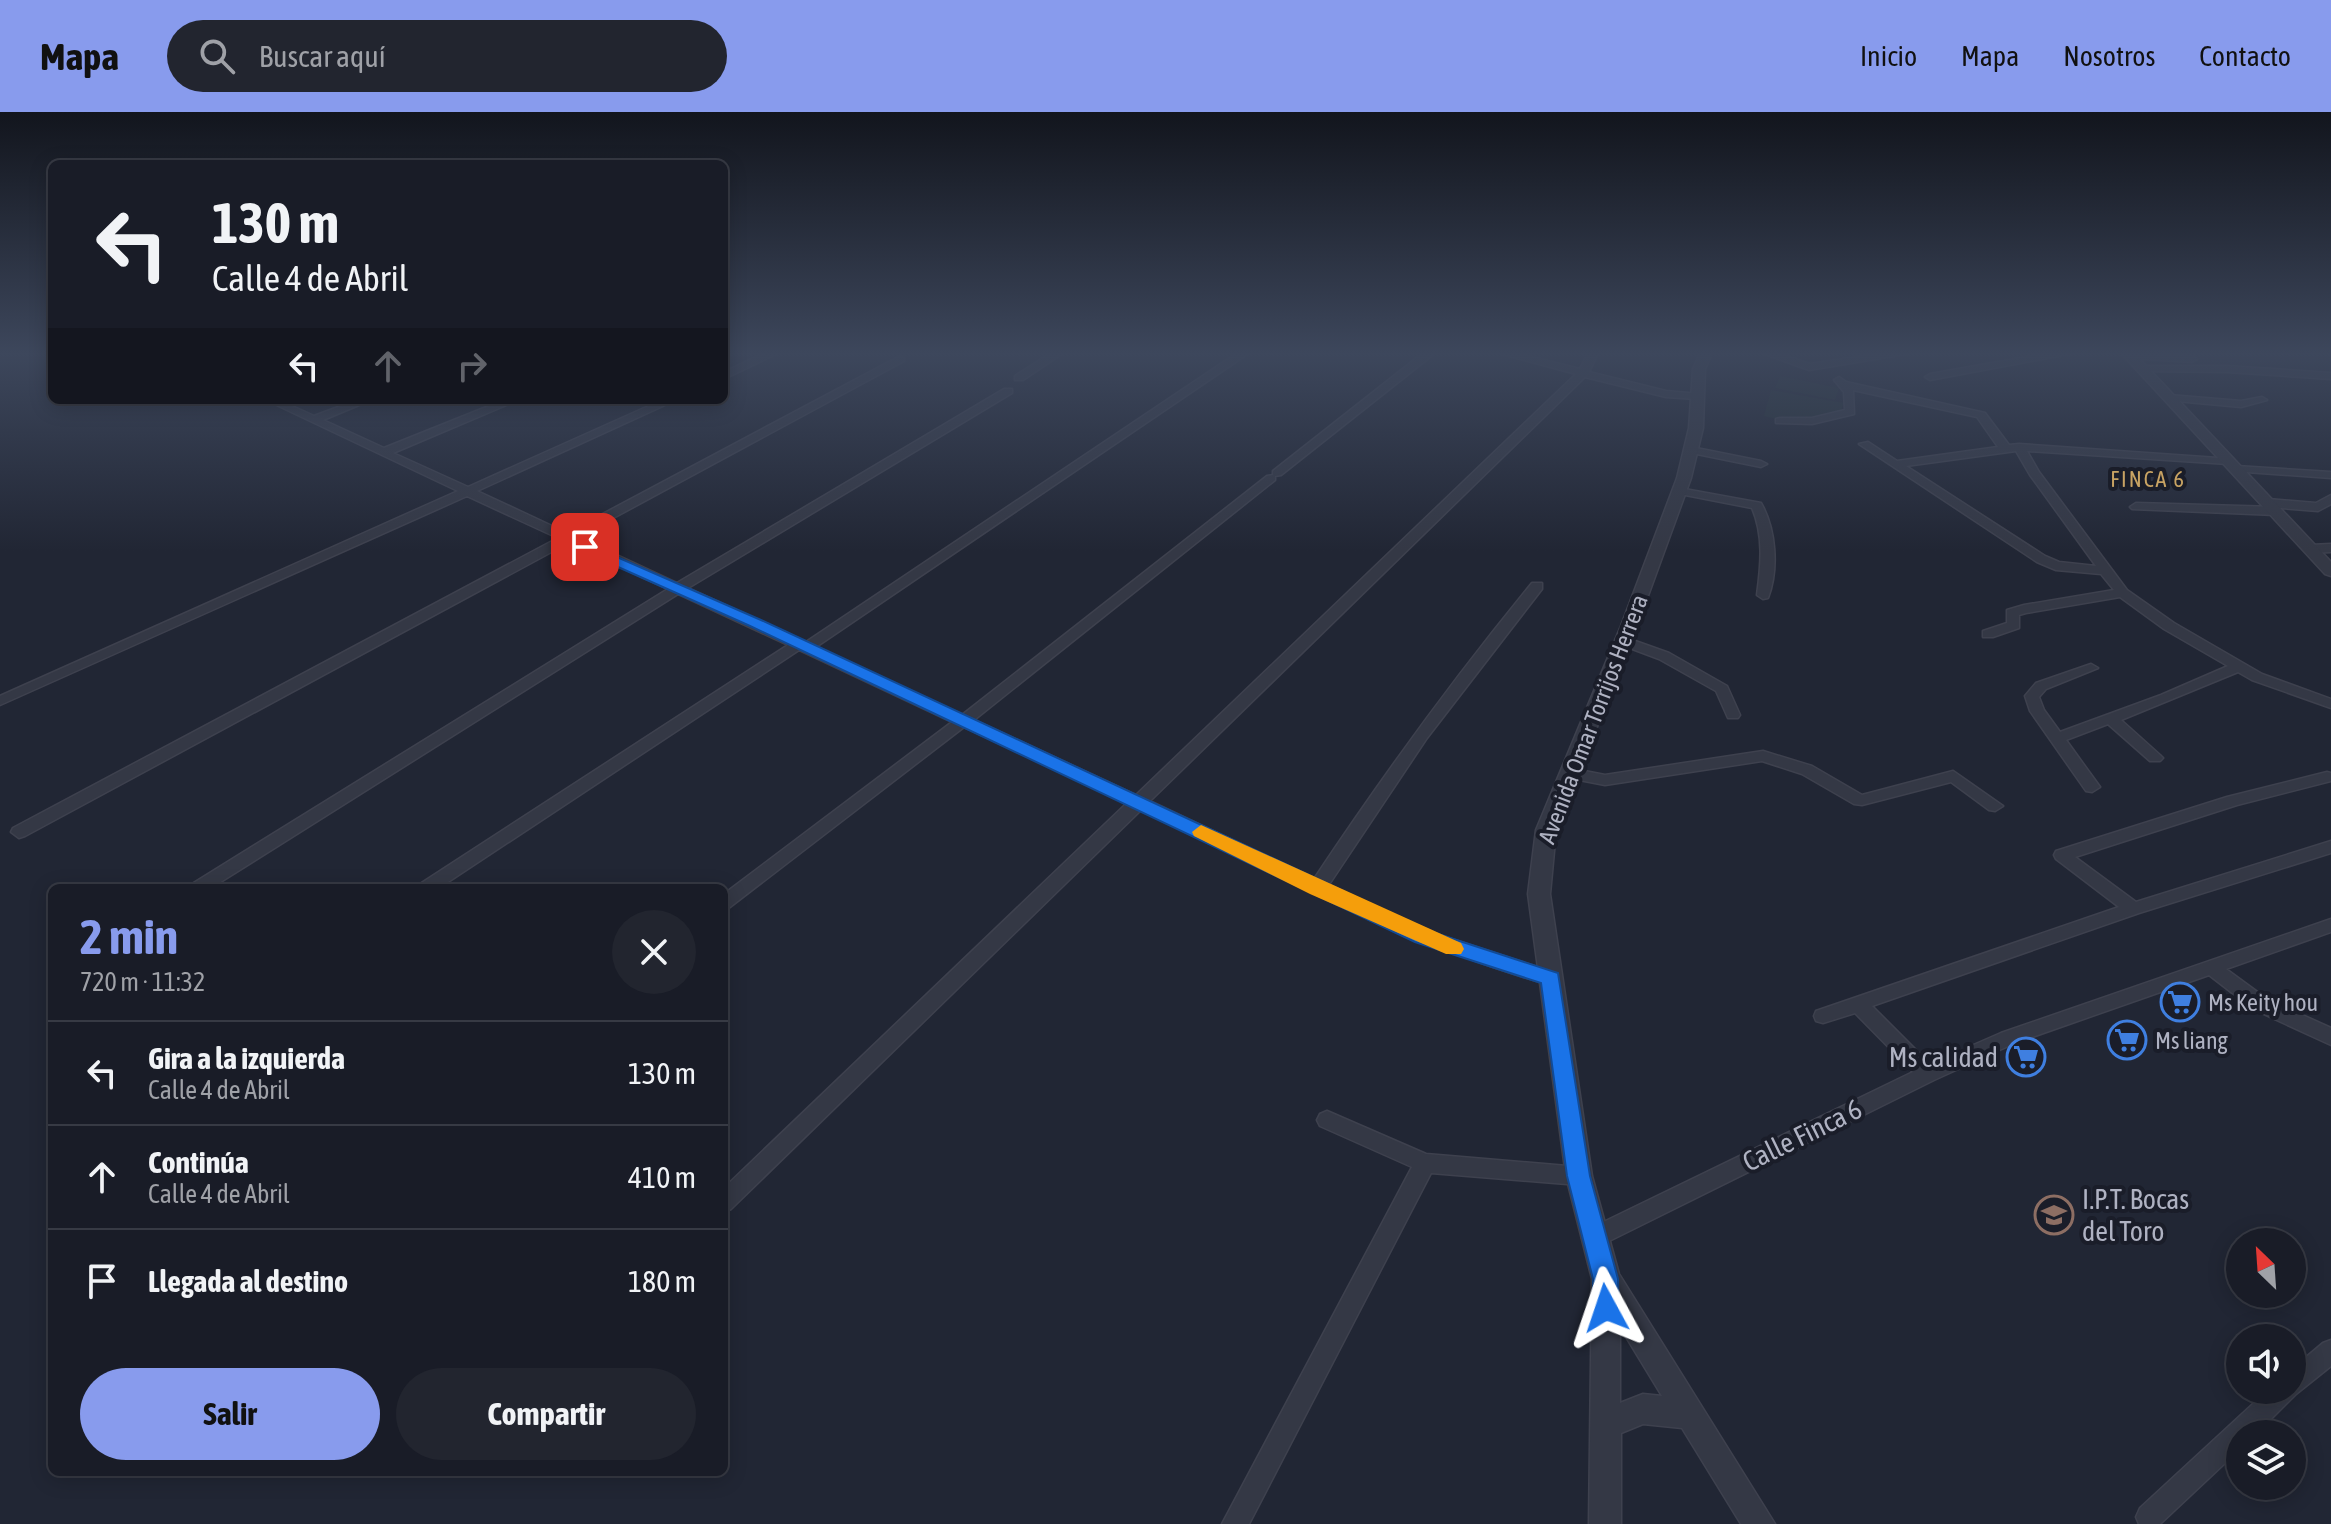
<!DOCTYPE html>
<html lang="es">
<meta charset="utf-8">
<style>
body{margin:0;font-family:"Asap Condensed",sans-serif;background:#22252f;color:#f1f3f6;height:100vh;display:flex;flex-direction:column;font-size:30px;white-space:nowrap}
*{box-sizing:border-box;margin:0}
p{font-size:26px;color:#9fa1a7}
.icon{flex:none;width:44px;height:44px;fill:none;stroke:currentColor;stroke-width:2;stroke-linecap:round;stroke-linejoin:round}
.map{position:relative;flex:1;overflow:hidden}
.details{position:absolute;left:48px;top:772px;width:680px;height:592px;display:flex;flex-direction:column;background:#191c27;border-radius:12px;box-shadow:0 4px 20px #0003,0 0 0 2px #373a44}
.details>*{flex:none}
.hud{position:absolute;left:48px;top:48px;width:680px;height:244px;border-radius:12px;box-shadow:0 4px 20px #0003,0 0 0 2px #373a44;background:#191c27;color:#f1f3f6;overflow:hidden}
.needle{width:52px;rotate:335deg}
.fabs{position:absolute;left:2226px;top:1116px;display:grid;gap:16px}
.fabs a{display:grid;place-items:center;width:80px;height:80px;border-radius:50%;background:#191c27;box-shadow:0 4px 20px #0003,0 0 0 2px #373a44;font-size:40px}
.pin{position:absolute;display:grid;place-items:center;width:68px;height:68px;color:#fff;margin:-34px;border-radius:16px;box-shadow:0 4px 12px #0006}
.me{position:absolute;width:88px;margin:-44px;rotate:355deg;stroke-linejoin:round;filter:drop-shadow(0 0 6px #0008)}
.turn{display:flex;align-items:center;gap:28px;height:168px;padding:0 32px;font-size:36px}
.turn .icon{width:104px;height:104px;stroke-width:2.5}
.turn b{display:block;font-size:56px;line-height:68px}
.lanes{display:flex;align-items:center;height:76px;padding:0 32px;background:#0003;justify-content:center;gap:40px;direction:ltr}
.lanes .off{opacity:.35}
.round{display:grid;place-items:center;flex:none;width:84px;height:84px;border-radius:42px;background:#22252f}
.headline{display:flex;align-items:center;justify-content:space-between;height:136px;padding:0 32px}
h1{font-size:48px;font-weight:700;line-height:60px;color:#889bed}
.action{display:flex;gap:16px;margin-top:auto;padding:16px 32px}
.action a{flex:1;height:92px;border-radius:48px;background:#889bed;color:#111;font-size:32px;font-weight:700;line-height:92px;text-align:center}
.action a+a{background:#22252f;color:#f1f3f6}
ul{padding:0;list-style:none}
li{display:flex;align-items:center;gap:24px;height:104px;padding:0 32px;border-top:2px solid #373a44}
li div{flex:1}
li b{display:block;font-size:30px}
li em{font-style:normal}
header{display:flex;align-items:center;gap:48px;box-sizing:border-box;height:112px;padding:0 40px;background:#889bed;color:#111}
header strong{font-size:38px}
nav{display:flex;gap:44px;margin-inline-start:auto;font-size:28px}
.search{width:560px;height:72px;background:#22252f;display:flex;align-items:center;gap:20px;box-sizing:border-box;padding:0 28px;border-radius:44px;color:#9fa1a7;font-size:30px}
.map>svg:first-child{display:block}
.green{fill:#232f35}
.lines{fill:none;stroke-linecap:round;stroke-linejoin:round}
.minor-casing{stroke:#3e414e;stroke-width:3}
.tertiary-casing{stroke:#3e414e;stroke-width:3}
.minor{fill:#343845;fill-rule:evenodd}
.tertiary{fill:#343845;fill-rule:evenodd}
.route{fill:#1a73e8;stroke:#114b97;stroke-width:2}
.slow{fill:#f59e0b}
.labels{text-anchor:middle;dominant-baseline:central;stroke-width:8;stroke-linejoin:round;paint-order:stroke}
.far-neighbourhood-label{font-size:22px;letter-spacing:2px;fill:#c8a363;stroke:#1a1d29}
.street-label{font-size:24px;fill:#afb2c2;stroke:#1a1d29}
.poi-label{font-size:24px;fill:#afb2c2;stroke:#1a1d29;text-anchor:start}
.near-poi-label{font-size:28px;fill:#afb2c2;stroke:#1a1d29;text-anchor:end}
.near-street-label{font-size:28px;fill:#afb2c2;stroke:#1a1d29}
</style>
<header>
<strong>Mapa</strong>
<div class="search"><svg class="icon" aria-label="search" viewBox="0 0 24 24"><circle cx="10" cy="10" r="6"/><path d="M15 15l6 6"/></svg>Buscar aquí</div>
<nav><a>Inicio</a><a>Mapa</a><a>Nosotros</a><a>Contacto</a></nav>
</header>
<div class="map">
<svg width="2331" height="1412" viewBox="0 0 2331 1412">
<rect width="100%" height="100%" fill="#212634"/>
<path class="green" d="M1780,264L1839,276L1835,288L1775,276Z
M1771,278L1844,291L1840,301C1815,307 1790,312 1764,304Z"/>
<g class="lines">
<g class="minor-casing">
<path id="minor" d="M764,241H778L724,267V260Z
M1051,241H1063L1023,268H1015V264Z
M1237,241H1249L816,535L962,603L1267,364L1273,363V359L1423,241H1435L1281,363L1275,364V368L974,608L1136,683L1576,262L1498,241H1516L1580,257L1588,241H1598L1589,260L1666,279L1700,282V286L1696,287L1666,285L1585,265L1150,689L1314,767C1382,665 1454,566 1532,471H1542V477L1427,626L1328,774L1442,824L1556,861L1559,866L1556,871L1550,873C1405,832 1276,761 1141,698L731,1097L724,1100V1076L1127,691L964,615L730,795L724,797V782L952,610L799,538L439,776H418L420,772L788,533L678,482L211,776H190L192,772L668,477L568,431L25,724L19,726L11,720L13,716L558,426L467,384L0,593V584L458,379L266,288H279L314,304L357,288H371L323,308L384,336L504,288H518L393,341L468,375L662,288H676L477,379L567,421L898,245H904V249L578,425L677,471L1004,277H1012V281L688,476L806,530Z
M1762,241H1778L1810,252L1883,241H1912L1809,258Z
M2049,241H2074L1930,268L1925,265L1930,262Z
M2124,241L2192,244L2197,247L2192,250L2128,246L2125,245Z
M2142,254H2227L2331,261V267L2227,260L2138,259L2137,257Z
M1839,265L1846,270L1985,301L2009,333L2019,332L2232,347V351L2228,352L2027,339L2039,360L2127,478L2174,511L2262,562L2331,587V596L2252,568L2238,560L2121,608L2160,643L2163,646L2160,649H2150L2108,612L2066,628L2100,675L2092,680L2086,679L2030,599L2025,584L2036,571L2091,552L2098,556L2046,577L2039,585L2044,598L2060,620L2161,583L2228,554L2164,517L2120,485L2026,501L2019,503V516L1993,525H1983V519L2007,511V498L2024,493L2114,478L2101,462L2056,458L2037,450L1859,332L1868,330L1897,349L1998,335L1977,305L1853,278L1854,302L1812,312L1776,311V307L1780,306H1812L1845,298L1844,280L1834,268ZM2016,339L2030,363L2096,454L2059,450L2045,444L1906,354Z
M2169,283L2241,289L2262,285L2267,288L2241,295L2165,288V284Z
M1691,335L1761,349L1767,352L1761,355L1687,340V336Z
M2236,354L2331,360V366L2232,359L2230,357Z
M1679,376L1761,391C1776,417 1779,457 1768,486L1763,487L1757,483C1761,453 1764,424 1752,396L1675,381L1673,379Z
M2331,383V392L2318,399L2268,395L2262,391L2268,387L2316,391Z
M2136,391L2276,395L2282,399L2276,403L2132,397L2130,395Z
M2331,432V440L2310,441L2304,437L2310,433Z
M1624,525L1669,541L1727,574L1740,603L1738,606H1728L1716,579L1659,547L1619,532V526Z
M1763,639L1812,654L1862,683L1953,659L2003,694L1995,699L1989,698L1951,670L1862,693L1854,692L1802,662L1762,649L1605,673L1564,665L1561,661L1569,656L1605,663Z
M2327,660L2331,661V669L2237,693L2075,745L2136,790L2331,729V741L2139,801L1872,894L1930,952L2001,921L2331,807V820L2226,857L2267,887L2331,916V933L2253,897L2209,863L2015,931L1934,968L1601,1133L1593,1136L1585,1133L1582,1126L1585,1119L1913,960L1855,901L1823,911L1816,909L1814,904L1816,899L2119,795L2056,747L2054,743L2056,739L2227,685Z
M1327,999L1426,1042L1579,1055L1586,1057L1589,1064L1586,1071L1579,1073L1431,1061L1249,1412H1222L1412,1055L1320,1014L1317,1008L1320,1002Z
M2331,1228V1254L2296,1282L2256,1322H2240V1337L2160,1412H2139L2136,1405L2140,1396L2268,1278H2292V1257L2323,1231Z"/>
</g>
<g class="tertiary-casing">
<path id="tertiary" d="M1700,241H1712L1705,257L1703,316L1691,366L1637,514L1556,718L1550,782L1592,1064L1619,1162L1775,1412H1741L1682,1316L1643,1312L1621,1321V1412H1589L1592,1167L1566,1064L1528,782L1536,718L1621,514L1677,366L1689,316L1693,257ZM1620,1215L1662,1284L1643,1282L1620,1291Z
M2121,241H2134L2331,450V464L2325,462Z"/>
</g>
<use href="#minor" class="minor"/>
<use href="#tertiary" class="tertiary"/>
</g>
<linearGradient id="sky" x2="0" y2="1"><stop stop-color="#12151d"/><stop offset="0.55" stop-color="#3d475c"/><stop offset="1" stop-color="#3d475c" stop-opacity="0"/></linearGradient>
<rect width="2331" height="439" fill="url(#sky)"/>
<path class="route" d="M585,431L761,508L1429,819L1558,861L1590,1064L1618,1167L1619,1196L1615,1204L1606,1208L1597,1204L1593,1196V1167L1567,1064L1541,871L1415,830L750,514L580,438V432Z"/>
<path class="slow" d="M1201,713L1461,831L1464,837L1461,842H1446L1310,782L1194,724L1192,720Z"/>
<defs>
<g id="supermarket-ring" transform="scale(2)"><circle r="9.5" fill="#1a1d29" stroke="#3f7fe0" stroke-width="1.5"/><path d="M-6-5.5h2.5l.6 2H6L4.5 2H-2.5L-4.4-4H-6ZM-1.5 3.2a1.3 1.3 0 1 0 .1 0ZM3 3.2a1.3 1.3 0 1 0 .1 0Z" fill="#3f7fe0"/></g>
<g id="school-ring" transform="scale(2)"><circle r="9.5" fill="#1a1d29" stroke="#8d6e63" stroke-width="1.5"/><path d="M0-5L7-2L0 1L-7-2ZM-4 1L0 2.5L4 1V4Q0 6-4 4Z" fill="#8d6e63"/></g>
</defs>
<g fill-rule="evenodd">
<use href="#supermarket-ring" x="2180" y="890"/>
<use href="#supermarket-ring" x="2127" y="928"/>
<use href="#supermarket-ring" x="2026" y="945"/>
<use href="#school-ring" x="2054" y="1103"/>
</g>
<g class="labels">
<g class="far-neighbourhood-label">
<text x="2148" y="367">FINCA 6</text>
</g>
<g class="street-label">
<text transform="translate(1593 607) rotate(-69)">Avenida Omar Torrijos Herrera</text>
</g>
<g class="poi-label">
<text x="2208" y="890">Ms Keity hou</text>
<text x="2155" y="928">Ms liang</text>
</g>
<g class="near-poi-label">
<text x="1998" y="945">Ms calidad</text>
<text x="2082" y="1087" text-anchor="start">I.P.T. Bocas<tspan x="2082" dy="32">del Toro</tspan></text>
</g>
<g class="near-street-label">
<text transform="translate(1802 1023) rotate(-26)">Calle Finca 6</text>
</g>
</g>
</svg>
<div class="fabs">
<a><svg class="needle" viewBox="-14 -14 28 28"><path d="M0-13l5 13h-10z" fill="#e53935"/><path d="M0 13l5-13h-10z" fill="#9fa1a7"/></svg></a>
<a><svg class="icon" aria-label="sound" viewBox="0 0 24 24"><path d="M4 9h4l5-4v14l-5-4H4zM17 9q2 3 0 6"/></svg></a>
<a><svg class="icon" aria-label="layers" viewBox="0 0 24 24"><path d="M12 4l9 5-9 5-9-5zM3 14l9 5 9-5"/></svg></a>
</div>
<div class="pin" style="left:585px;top:435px;background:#d93025"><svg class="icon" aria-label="arrive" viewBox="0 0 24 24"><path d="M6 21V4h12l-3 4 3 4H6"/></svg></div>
<svg class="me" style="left:1606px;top:1196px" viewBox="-20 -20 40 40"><path d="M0-17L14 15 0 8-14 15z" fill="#1a73e8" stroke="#fff" stroke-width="4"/></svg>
<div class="hud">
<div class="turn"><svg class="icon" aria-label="left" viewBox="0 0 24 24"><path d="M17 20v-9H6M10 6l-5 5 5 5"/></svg><div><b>130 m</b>Calle 4 de Abril</div></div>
<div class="lanes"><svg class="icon" aria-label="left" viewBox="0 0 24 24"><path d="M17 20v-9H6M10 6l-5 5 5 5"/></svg><svg class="icon off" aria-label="ahead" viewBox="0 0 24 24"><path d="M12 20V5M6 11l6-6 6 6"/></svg><svg class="icon off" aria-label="right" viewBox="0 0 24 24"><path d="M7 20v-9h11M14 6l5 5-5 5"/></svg></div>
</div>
<section class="details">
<div class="headline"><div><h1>2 min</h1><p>720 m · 11:32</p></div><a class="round"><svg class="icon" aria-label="close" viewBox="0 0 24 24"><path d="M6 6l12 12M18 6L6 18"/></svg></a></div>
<ul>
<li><svg class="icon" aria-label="left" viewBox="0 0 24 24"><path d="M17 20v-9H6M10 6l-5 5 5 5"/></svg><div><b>Gira a la izquierda</b><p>Calle 4 de Abril</p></div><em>130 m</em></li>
<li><svg class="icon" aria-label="ahead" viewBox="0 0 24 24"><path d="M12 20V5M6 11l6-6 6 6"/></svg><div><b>Continúa</b><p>Calle 4 de Abril</p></div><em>410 m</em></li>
<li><svg class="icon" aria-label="arrive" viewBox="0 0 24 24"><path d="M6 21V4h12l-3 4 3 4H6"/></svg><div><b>Llegada al destino</b></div><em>180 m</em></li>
</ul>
<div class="action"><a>Salir</a><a>Compartir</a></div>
</section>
</div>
